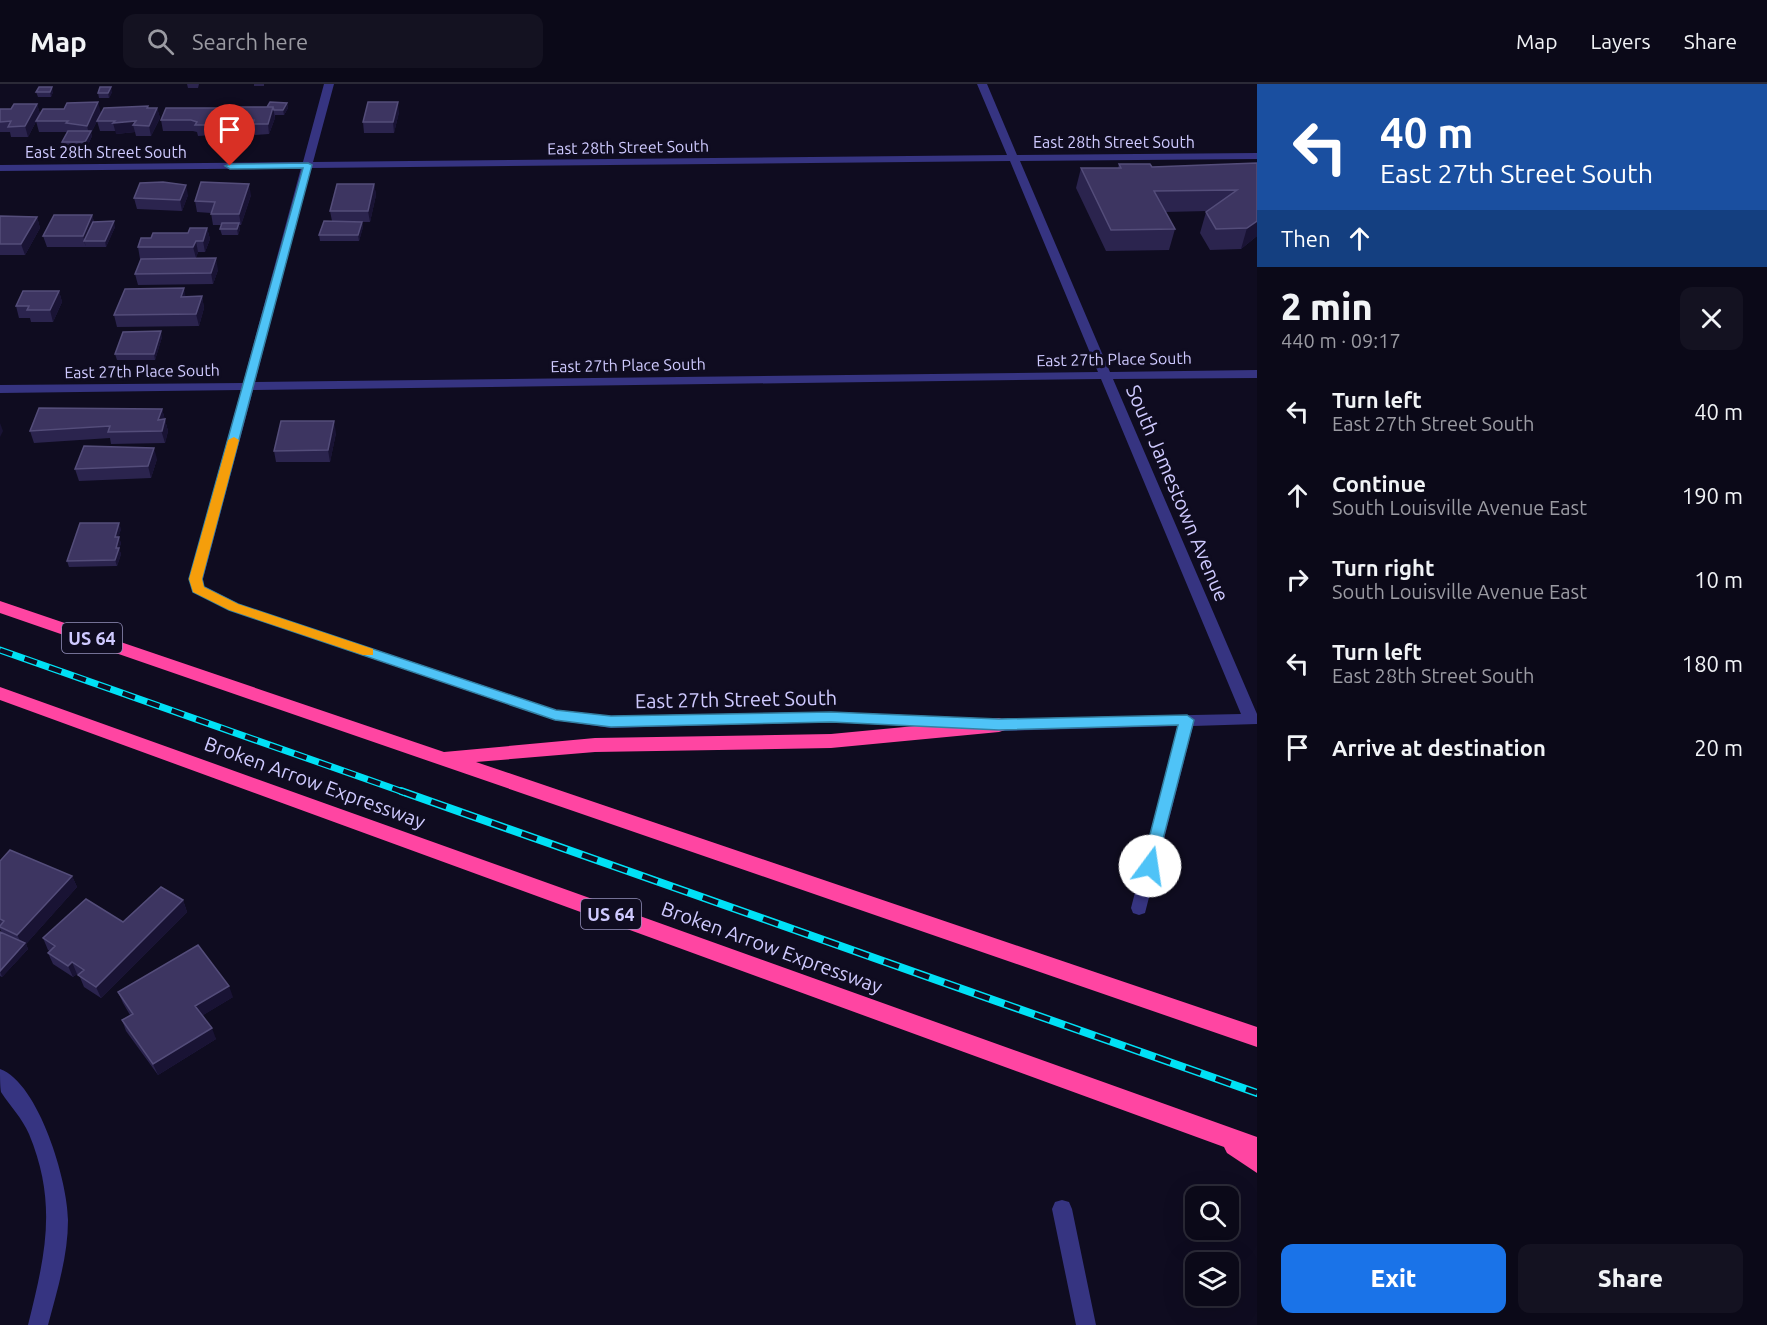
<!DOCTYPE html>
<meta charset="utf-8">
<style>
body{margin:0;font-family:Ubuntu,sans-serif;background:#141221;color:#f1f3f6;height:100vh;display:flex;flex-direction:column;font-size:22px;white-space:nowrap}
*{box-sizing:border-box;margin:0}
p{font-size:20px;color:#9a9aa2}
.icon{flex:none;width:33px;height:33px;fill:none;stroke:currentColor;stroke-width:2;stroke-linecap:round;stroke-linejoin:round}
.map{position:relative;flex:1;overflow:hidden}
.drawer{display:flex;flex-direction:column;background:#0b0918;width:510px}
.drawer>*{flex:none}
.top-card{background:#1a4fa0;color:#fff;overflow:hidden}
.tools{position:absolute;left:1185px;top:1102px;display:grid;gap:12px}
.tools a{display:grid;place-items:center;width:54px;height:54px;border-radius:12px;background:#0b0918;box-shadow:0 6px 24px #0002,0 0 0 2px #2b2a37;font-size:30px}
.pin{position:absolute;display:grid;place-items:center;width:51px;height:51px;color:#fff;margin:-62px -26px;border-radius:50% 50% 50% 0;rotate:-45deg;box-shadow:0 0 6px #0007}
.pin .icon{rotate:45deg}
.me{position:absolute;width:66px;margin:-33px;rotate:14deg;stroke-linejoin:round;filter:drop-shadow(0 0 4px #0008)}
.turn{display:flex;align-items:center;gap:21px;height:126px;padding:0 24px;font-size:27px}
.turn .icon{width:78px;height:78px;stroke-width:2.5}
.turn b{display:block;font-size:42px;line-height:51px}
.then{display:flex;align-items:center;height:57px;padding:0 24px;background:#0003;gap:12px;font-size:22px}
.round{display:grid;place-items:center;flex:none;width:63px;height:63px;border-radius:12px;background:#141221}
.summary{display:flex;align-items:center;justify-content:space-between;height:102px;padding:0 24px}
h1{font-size:36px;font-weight:800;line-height:45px}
.primary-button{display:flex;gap:12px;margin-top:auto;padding:12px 24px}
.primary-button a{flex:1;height:69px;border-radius:12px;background:#1a73e8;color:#fff;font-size:24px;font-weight:800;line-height:69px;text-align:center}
.primary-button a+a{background:#141221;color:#f1f3f6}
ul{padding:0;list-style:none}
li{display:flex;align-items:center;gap:18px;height:84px;padding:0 24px}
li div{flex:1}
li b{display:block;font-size:22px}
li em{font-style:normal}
header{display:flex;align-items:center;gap:36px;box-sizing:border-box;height:84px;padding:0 30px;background:#0b0918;border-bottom:2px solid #2b2a37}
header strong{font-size:28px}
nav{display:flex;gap:33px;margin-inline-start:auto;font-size:21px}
.search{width:420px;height:54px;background:#141221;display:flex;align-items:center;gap:15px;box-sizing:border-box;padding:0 21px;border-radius:12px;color:#9a9aa2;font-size:22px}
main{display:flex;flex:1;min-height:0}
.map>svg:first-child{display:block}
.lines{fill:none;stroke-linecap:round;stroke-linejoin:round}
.minor{fill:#363481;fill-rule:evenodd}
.highway{fill:#ff45a2;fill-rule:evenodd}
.rail-far1-casing{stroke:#00e1f5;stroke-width:7}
.rail-casing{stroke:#00e1f5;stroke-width:8}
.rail-far1{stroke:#0f0c20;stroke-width:4.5;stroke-dasharray:13;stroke-linecap:butt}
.rail{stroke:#0f0c20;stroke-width:5;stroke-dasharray:16;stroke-linecap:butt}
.wall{fill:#2b244e}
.shaded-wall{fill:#191334}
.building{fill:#3d3561;stroke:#544d7a;stroke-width:1.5}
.route{fill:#4fc3f7;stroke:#337fa1;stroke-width:1.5}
.slow{fill:#f59e0b}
.labels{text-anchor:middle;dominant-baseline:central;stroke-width:6;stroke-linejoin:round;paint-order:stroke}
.far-street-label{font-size:16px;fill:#cfcaff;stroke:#0f0c20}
.shield{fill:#0f0c20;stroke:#9591bc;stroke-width:1.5}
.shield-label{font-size:18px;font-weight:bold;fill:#cfcaff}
.street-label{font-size:20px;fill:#cfcaff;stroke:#0f0c20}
</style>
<header>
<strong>Map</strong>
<div class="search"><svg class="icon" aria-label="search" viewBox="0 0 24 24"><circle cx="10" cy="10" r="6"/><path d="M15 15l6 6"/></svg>Search here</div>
<nav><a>Map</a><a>Layers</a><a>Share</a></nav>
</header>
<main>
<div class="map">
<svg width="1257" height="1241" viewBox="0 0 1257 1241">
<rect width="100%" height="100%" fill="#0f0c20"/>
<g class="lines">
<path class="minor" d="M324,0H334L313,78L1007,71L977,0H987L1017,71L1257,69V75L1020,77L1110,288L1257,286V294L1113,295L1257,630V640L1193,642L1145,829L1139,831L1133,829L1131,824L1178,642L999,647L831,638L611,644L555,636L229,526L193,508L189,495L241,306L0,309V301L243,299L301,84L0,87V81L303,78ZM1010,77L1098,288L255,298L311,84ZM1101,295L1241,630L999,635L831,628L611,632L556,626L239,520L204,502L203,495L253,306Z
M0,985C39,999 68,1098 68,1136C68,1172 57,1207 48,1241H28C45,1172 58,1120 29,1050C22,1034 10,1022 1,1008C0,1002 0,991 0,985Z
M1062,1116L1069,1118L1072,1125L1096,1241H1076L1052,1125L1055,1118Z"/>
<path class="highway" d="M0,517L444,668L595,654L831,650L999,634L1005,636L1008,641L1005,646L999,648L831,664L595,668L476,678L1257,943V963L0,529Z
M0,603L1257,1053V1089L1227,1069L1224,1063L0,616Z"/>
<g class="rail-far1-casing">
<path id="rail-far1" d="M0,566L406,709"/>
</g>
<g class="rail-casing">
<path id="rail" d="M401,707L1257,1009"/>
</g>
<use href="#rail-far1" class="rail-far1"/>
<use href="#rail" class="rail"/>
</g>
<path class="wall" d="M187,0H199L198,4H188Z
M254,0H264V2H254Z
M36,8H53L51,13H38Z
M112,8L109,14H99L98,9Z
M287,19L288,24L284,31H275V34L269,50L255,51L254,46L223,49L221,38L267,23Z
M37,20L40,30L28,53H11L10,48H0V25H11Z
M148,22L149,24H157L160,34L151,52H136L135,48L116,50V47H100L97,37Z
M218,24L220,34L213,51L198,52L197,48L193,47H163L161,36Z
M399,28L394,49H364L363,38Z
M101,29L91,49L92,52L87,63L63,64L62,58L67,48H39L36,37Z
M1257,79V152L1241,165L1210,166L1200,149L1206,128L1208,127L1165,128L1175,145L1169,166L1106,167L1076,104L1081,84H1118L1119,80L1152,83Z
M374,100L376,111L370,138H362L363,143L359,157H320L319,151L332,137L330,127Z
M188,111L182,127L137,125L134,114Z
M251,111L241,141H239L240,145L238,151H222L220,145L222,141H213L211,129L197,128L195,117Z
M92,131L94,138L115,143L106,163H47L43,152Z
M0,132L37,133L40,144L25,171H0Z
M207,144L210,155L205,168H198L196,174L140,175L138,163L151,154L188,149Z
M218,186L213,200L138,201L135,190Z
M59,207L62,218L53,238H31L30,234H19L16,222Z
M202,212L204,224L199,242L117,243L114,231L186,213Z
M162,253L155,276H117L115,270Z
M162,325L168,347L165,359L111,360L110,354L34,359L30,347Z
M336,349L330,378H276L274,367Z
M157,375L151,394L79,397L75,385Z
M121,445L118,453L121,459L119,465L121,470L117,482L69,483L67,477Z
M0,777L72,792L77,803L26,860L28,865L2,893L0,892V848L2,849L0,845Z
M183,816L187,828L101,914L84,903L79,891L77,890L73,893L53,880L48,869L50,867L48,866L43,854L123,838Z
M118,908L233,913L203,931L216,955L158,991L126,947L122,936L130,931L123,919Z"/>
<path class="shaded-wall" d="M52,3L53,8L51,13L50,8Z
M111,3L112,8L109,14L108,9Z
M98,18L101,29L91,49L92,52L87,63L85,58L89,50L87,42Z
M398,18L399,28L394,49L393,38Z
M287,19L288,24L284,31L283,26Z
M37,20L40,30L28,53L25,42Z
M273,23L275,34L269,50L268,40Z
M157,24L160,34L151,52L149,42Z
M218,24L220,34L213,51L211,41Z
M136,37L133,41L135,48L116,50L113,39Z
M249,100L251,111L241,141L239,130Z
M374,100L376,111L370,138L368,127Z
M186,101L188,111L182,127L180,116Z
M92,131L95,142L84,157L86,163L83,152Z
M37,133L40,144L25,171L21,160Z
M114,137L115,143L106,163L105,157Z
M1257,137V152L1241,165L1247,144Z
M362,138L363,143L359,157L358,151Z
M239,139L240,145L238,151L237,145Z
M207,144L210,155L205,168L203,157Z
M196,157L198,168L196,174L193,163Z
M216,174L218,186L213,200L211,189Z
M184,204L186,215L181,213Z
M59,207L62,218L53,238L50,226Z
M202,212L204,224L199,242L196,230Z
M161,247L162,253L155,276L154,270Z
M162,325L168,347L165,359L158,336Z
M334,337L336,349L330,378L328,366Z
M0,339L3,347L0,353Z
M154,364L157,375L151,394L148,382Z
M119,439L121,445L117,459L115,453Z
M119,453L121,459L119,465L121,470L117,482L115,476L116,464Z
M72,792L77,803L26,860L28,865L2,893L0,887L23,862L17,851Z
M183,816L187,828L101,914L96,903Z
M72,878L77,890L73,893L68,882Z
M229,902L233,913L200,933L195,922Z
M212,944L216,955L158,991L153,980Z"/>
<path class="building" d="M39,3H52L50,8H36Z
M100,3H111L108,9H98Z
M98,18L87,42L66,39L68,37H36L43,25H64L67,19Z
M270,18L287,19L283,26H274L273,23H267Z
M368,18H398L393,38H363Z
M14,20H37L25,42L8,43L11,37L0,38V25H11Z
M148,22L147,24H157L149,42L133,41L136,37L113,39L115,37H97L104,24Z
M227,23H273L268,40H253L254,36L221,38Z
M166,24H218L211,41H195L197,38L191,36H161Z
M68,47H91L85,58H62Z
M1257,79V137L1247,144L1216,145L1206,128L1237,106L1154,107L1175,145L1111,146L1081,84H1121L1119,80H1150L1152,83Z
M163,98L186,101L180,116L134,114L140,99Z
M201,98L249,100L239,130H211L215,118L195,117Z
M337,100H374L368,127H330Z
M54,131H92L83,152H43Z
M0,132L37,133L21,160H0Z
M114,137L105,157H84L93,138Z
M324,137L362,138L358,151H319Z
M222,139H239L237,145H220Z
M190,144H207L203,157H196L193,163H138L141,154H151L153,149H188Z
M216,174L211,189L135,190L141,175Z
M184,204L181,213L202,212L196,230L114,231L125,205Z
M23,207H59L50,226H27L29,222H16Z
M161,247L154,270H115L123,248Z
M39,324L162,325L158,336L165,335L162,347L108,348L110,342L30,347Z
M281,337H334L328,366L274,367Z
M84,362L154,364L148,382L75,385Z
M80,439H119L115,453H119L116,464H119L115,476L67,477Z
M10,766L72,792L17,851L0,843V842L4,837L0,835V777Z
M161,803L183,816L96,903L78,891L84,886L72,878L68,882L48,869L55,862L43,854L86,815L123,838Z
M0,848L25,859L0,887Z
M198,861L229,902L195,922L212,944L153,980L122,936L133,930L118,908Z"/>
<path class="route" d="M308,79L312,81L202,495L204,503L238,520L556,626L611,632L831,628L999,635L1187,631L1194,636L1155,786L1150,788L1142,782L1178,641L999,646L831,638L611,643L555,636L229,526L193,508L189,495L303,84L230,85L225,82L230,80Z"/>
<path class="slow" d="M234,353L239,356L202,495L204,503L238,520L373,565V571H363L229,526L193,508L189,495L228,356Z"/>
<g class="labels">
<g class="far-street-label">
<text x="1114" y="58">East 28th Street South</text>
<text transform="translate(628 63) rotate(-1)">East 28th Street South</text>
<text x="106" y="68">East 28th Street South</text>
<text transform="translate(1114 275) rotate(-1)">East 27th Place South</text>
<text transform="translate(628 281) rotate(-1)">East 27th Place South</text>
<text transform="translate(142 287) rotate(-1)">East 27th Place South</text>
</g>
<g class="shield">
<rect x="62" y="539" width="60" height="30" rx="4.5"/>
<rect x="581" y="815" width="60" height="30" rx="4.5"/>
</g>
<g class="shield-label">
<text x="92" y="554">US 64</text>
<text x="611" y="830">US 64</text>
</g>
<g class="street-label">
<text transform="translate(1178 409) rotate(67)">South Jamestown Avenue</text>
<text transform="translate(736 615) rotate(-1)">East 27th Street South</text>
<text transform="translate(315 698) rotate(20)">Broken Arrow Expressway</text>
<text transform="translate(772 863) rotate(20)">Broken Arrow Expressway</text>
</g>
</g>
</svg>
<div class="tools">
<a><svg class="icon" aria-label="search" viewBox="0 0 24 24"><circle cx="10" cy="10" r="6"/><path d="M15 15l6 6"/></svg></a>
<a><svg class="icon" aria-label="layers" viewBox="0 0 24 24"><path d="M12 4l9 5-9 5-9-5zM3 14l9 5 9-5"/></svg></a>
</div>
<div class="pin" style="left:230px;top:82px;background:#d93025"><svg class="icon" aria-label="arrive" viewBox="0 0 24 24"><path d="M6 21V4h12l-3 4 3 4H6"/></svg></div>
<svg class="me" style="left:1150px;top:782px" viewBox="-20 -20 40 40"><circle r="19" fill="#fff"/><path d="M0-13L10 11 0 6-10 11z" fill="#4fc3f7"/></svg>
</div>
<section class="drawer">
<div class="top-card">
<div class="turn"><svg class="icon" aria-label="left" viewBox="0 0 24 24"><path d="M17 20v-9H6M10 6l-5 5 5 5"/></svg><div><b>40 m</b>East 27th Street South</div></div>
<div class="then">Then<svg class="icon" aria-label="ahead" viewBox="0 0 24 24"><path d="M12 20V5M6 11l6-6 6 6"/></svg></div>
</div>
<div class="summary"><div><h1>2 min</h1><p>440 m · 09:17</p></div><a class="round"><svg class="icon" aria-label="close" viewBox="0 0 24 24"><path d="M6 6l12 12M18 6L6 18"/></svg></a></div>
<ul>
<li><svg class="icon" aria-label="left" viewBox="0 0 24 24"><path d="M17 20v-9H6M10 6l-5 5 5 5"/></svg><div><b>Turn left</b><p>East 27th Street South</p></div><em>40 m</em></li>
<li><svg class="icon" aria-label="ahead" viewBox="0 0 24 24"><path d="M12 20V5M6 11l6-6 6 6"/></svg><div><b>Continue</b><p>South Louisville Avenue East</p></div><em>190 m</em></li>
<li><svg class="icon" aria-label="right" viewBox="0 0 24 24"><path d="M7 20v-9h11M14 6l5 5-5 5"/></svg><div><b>Turn right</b><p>South Louisville Avenue East</p></div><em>10 m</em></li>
<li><svg class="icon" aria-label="left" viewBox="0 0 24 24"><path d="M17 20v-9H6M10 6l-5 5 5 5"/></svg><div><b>Turn left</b><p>East 28th Street South</p></div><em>180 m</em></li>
<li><svg class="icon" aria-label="arrive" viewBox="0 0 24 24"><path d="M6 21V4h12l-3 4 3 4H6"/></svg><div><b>Arrive at destination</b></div><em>20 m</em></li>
</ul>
<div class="primary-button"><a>Exit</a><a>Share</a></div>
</section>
</main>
